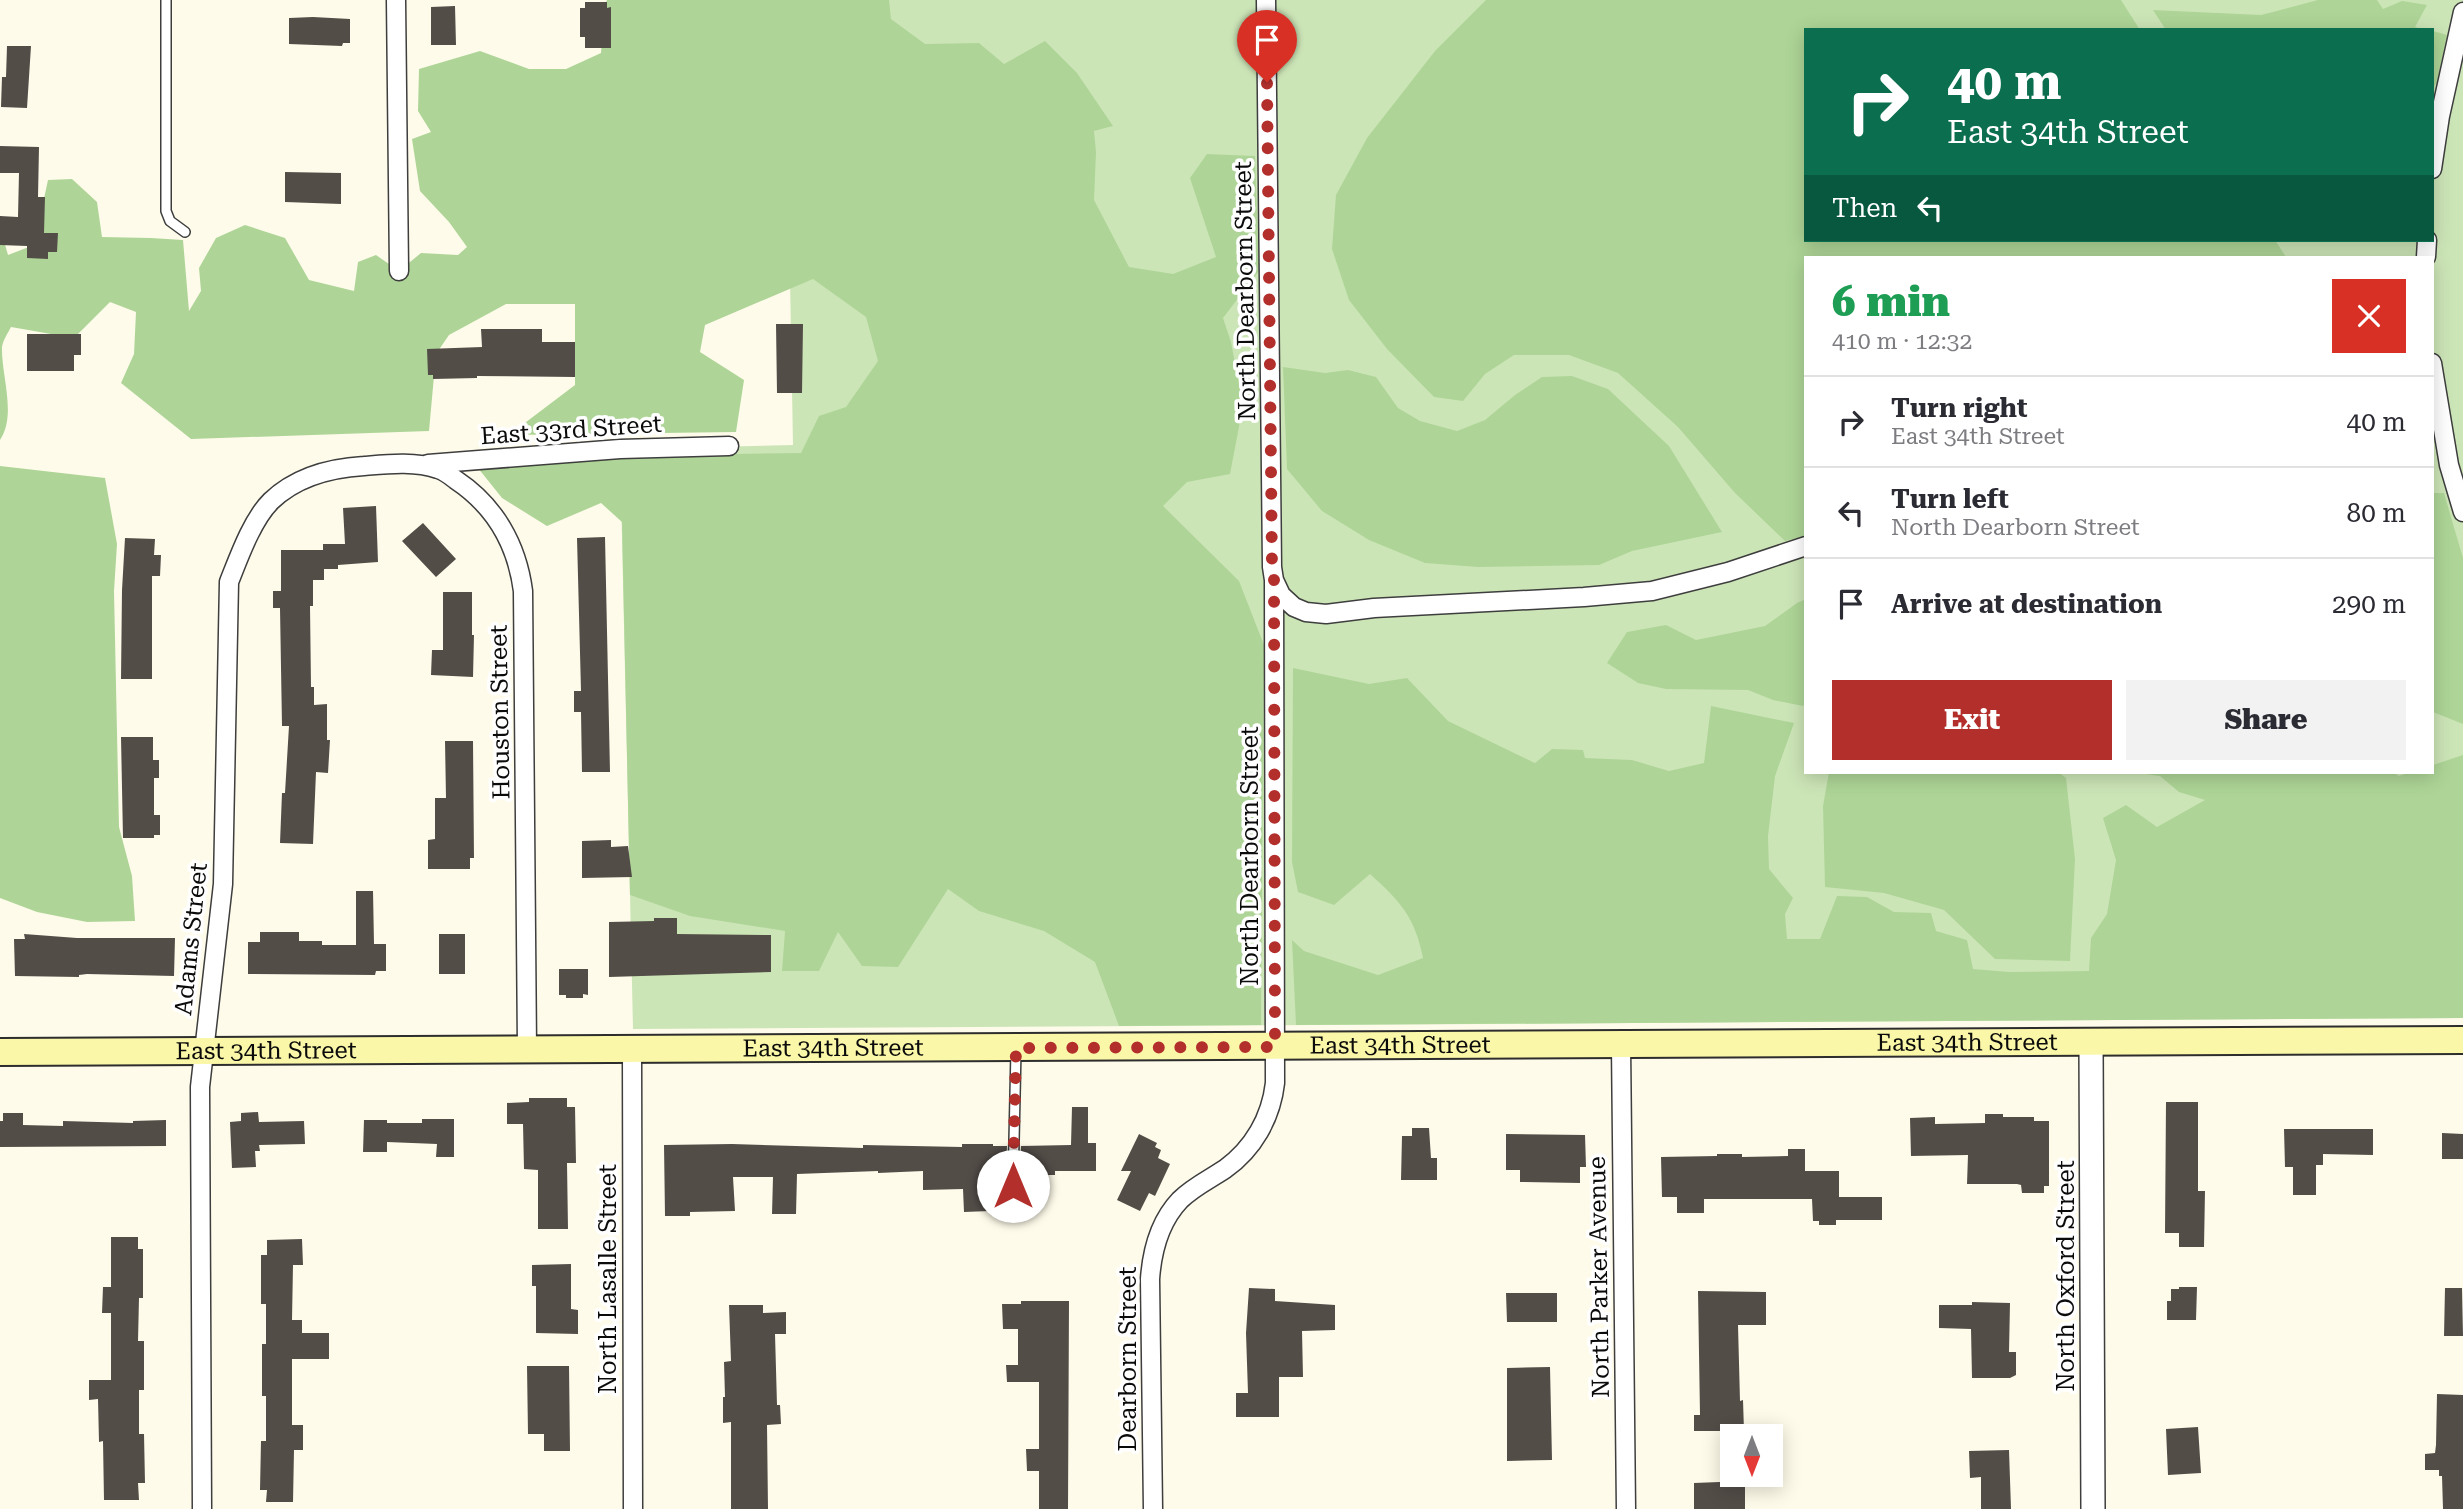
<!DOCTYPE html>
<meta charset="utf-8">
<style>
body{margin:0;font-family:"Roboto Serif",serif;background:#f2f2f3;color:#2b2b33;height:100vh;display:flex;flex-direction:column;font-size:26px;white-space:nowrap}
*{box-sizing:border-box;margin:0}
p{font-size:23px;color:#7c7c81}
.icon{flex:none;width:38px;height:38px;fill:none;stroke:currentColor;stroke-width:2;stroke-linecap:round;stroke-linejoin:round}
.map{position:relative;flex:1;overflow:hidden}
.panel{position:absolute;left:1804px;top:256px;width:630px;height:518px;display:flex;flex-direction:column;background:#fff;border-radius:0px;box-shadow:0 4px 18px #0003}
.panel>*{flex:none}
.top-card{position:absolute;left:1804px;top:28px;width:630px;height:214px;border-radius:0px;box-shadow:0 4px 18px #0003;background:#0b6e4f;color:#fff;overflow:hidden}
.needle{width:46px;rotate:180deg}
.fabs{position:absolute;left:1720px;top:1424px;display:grid;gap:14px}
.fabs a{display:grid;place-items:center;width:63px;height:63px;border-radius:0px;background:#fff;box-shadow:0 4px 18px #0003;font-size:35px}
.pin{position:absolute;display:grid;place-items:center;width:60px;height:60px;color:#fff;margin:-72px -30px;border-radius:50% 50% 50% 0;rotate:-45deg;box-shadow:0 0 7px #0007}
.pin .icon{rotate:45deg}
.me{position:absolute;width:77px;margin:-38px;rotate:0deg;stroke-linejoin:round;filter:drop-shadow(0 0 5px #0008)}
.turn{display:flex;align-items:center;gap:24px;height:147px;padding:0 28px;font-size:32px}
.turn .icon{width:91px;height:91px;stroke-width:2.5}
.turn b{display:block;font-size:49px;line-height:60px}
.then{display:flex;align-items:center;height:66px;padding:0 28px;background:#0003;gap:14px;font-size:26px}
.round{display:grid;place-items:center;flex:none;width:74px;height:74px;border-radius:0px;background:#f2f2f3}
.head{display:flex;align-items:center;justify-content:space-between;height:119px;padding:0 28px}
h1{font-size:42px;font-weight:800;line-height:52px;color:#1e9e55}
.action{display:flex;gap:14px;margin-top:auto;padding:14px 28px}
.action a{flex:1;height:80px;border-radius:0px;background:#b22f2c;color:#fff;font-size:28px;font-weight:800;line-height:80px;text-align:center}
.action a+a{background:#f2f2f3;color:#2b2b33}
ul{padding:0;list-style:none}
li{display:flex;align-items:center;gap:21px;height:91px;padding:0 28px;border-top:2px solid #e1e1e2}
li div{flex:1}
li b{display:block;font-size:26px}
li em{font-style:normal}
.map>svg:first-child{display:block}
.green{fill:#cce5b7;fill-rule:evenodd}
.forest{fill:#aed597}
.building{fill:#534d48}
.lines{fill:none;stroke-linecap:round;stroke-linejoin:round}
.service-casing{stroke:#3e3e3e;stroke-width:12}
.minor-casing{stroke:#3e3e3e;stroke-width:21}
.tertiary-casing{stroke:#3e3e3e;stroke-width:26}
.secondary-casing{stroke:#2d2d2d;stroke-width:30}
.service{stroke:#fff;stroke-width:9}
.minor{stroke:#fff;stroke-width:18}
.tertiary{stroke:#fff;stroke-width:23}
.secondary{stroke:#faf7a9;stroke-width:26}
.route{stroke:#b22f2c;stroke-width:12;stroke-dasharray:0 21.6}
.labels{text-anchor:middle;dominant-baseline:central;stroke-width:7;stroke-linejoin:round;paint-order:stroke}
.street-label{font-size:24px;fill:#0b0b0b;stroke:#fff}
</style>
<div class="map">
<svg width="2463" height="1509" viewBox="0 0 2463 1509">
<rect width="100%" height="100%" fill="#fefbea"/>
<path class="green" d="M785,0H2463V1018L633,1029L620,449L793,445ZM1806,30H2432V240H1806ZM1806,257H2432V772H1806Z"/>
<path class="forest" d="M607,0H889L891,19L925,44L979,43L1004,64L1045,41L1077,73L1113,126L1094,131L1096,152L1094,200L1129,267L1173,274L1216,257L1190,178L1207,154L1255,156L1259,271L1223,318L1231,342L1243,406L1230,474L1187,482L1163,506L1239,581L1264,645L1261,1025L1119,1026L1095,962L1044,931L979,911L948,889L898,967L862,966L838,932L819,971H782L785,931L690,916L630,895L622,522L601,503L547,526L502,498L470,458L801,453L819,416L846,407L878,361L866,317L813,279L705,325L700,352L744,380L736,432L509,435L575,385V304H506L449,335L436,354L429,431L191,439L121,383L134,354L136,312L110,302L74,338L11,327C8,333 3,340 2,347C1,375 17,415 0,440V227L8,255L34,245L48,180L72,179L97,202L102,237L151,238L183,240L189,311L201,291L199,268L216,238L245,225L285,238L309,280L354,291L358,262L376,255L399,271L421,253L458,255L467,247L449,222L420,191L412,139L431,132L418,111L419,69L480,51L529,69H566L601,53L604,6Z
M1486,0H2121L2140,30H1806V240H2275L2286,257H1806V536L1785,541L1735,493L1678,427L1618,373L1569,355H1514L1485,374L1463,401L1434,397L1387,349L1349,300L1332,249L1336,195L1367,138L1435,51Z
M2318,0H2377L2383,9L2402,1L2427,5L2415,27L2425,30H2166L2153,10L2261,15Z
M2433,31L2447,35L2437,82L2433,88Z
M1283,367L1325,373L1348,370L1376,377L1398,408L1420,421L1457,431L1485,420L1515,395L1542,377L1572,376L1608,389L1669,446L1722,532L1632,551L1599,565L1478,567L1425,563L1369,540L1322,511L1287,469Z
M0,466L105,478L117,544L114,591L119,827L132,876L135,921L87,922L37,912L0,898Z
M2433,493H2444L2463,558V724L2433,712Z
M1806,599V702L1803,706L1773,700L1748,690L1666,689L1638,683L1607,663L1627,632L1666,625L1696,640L1765,626L1797,603Z
M1293,668L1369,684L1407,678L1448,721L1535,763L1552,749L1583,750L1585,758L1632,760L1669,771L1704,763L1711,706L1794,723L1775,776L1768,836L1769,869L1793,898L1785,914L1787,939H1820L1837,896L1867,897L1894,912L1931,913L1936,931L1967,940L1973,969L2009,972L2089,971L2091,938L2107,914L2116,860L2103,818L2126,805L2157,827L2205,800L2179,792L2160,776L2131,772H2392L2399,776L2411,772H2432L2433,765L2463,755V1018L1296,1025L1292,940L1304,951L1378,975L1423,958C1415,917 1400,901 1370,874L1334,905L1298,892L1292,862Z
M1829,772H2058L2066,778L2075,859L2070,961L1995,959L1944,910L1884,893L1825,887L1823,806Z"/>
<path class="building" d="M585,2H607V8L611,7V48H585V37H580V8H585Z
M455,6L456,45H431V7Z
M313,17L350,19V43H343L342,46L289,44V18Z
M7,46H31L27,108L1,107L2,77H6Z
M0,146L39,147L38,197H45L44,233H58L57,252H48V259L27,258V246L0,245V216L18,217L19,173H0Z
M285,172L341,173V204L285,202Z
M776,324H803L802,393H777Z
M481,329H542V342H575V377L477,376V378L433,379V375H428L427,349L482,347Z
M27,334H81V355H74V371H27Z
M376,506L378,562L338,565V569H324V580H313V606H310L311,687H314V705L327,704V740H330L328,773L316,772L313,844L280,843L282,793H285L289,726H282L280,608H273V591H281V550H323V544H345L343,508Z
M423,523L456,559L436,577L402,541Z
M605,537L610,772H582L581,712H574V691H581L577,538Z
M125,538L155,539L154,555H161L160,576H152V679H121L122,590Z
M443,592H472V635H474L473,677L431,675L432,650H443Z
M121,737H153V760H159V778H154V815H160V835H154V838H123Z
M445,741H473L474,858H470V869H428V840L435,839V798H446Z
M611,840V847L628,846L632,877L582,878V841Z
M356,891H373L374,944H386V971H376L375,975L248,974V942H260V932H299V941H322V945H356Z
M654,918H677V934L771,935V972L609,977V922L654,921Z
M24,934L77,938H175L174,976L87,974L79,975V977L15,976L14,939H25Z
M439,934H465V974H439Z
M559,969H588V995L583,994V998H566V995H559Z
M529,1098H567V1107H575L576,1163H567L568,1229H538V1170L524,1169L523,1124H507V1103L529,1102Z
M2166,1102H2198V1191H2205L2204,1247H2179V1233H2165Z
M1072,1107H1088V1143H1096V1171H1055V1175H1020L1021,1146L1071,1145Z
M258,1112L259,1122L304,1121L305,1144L259,1145L260,1151H255L256,1167L232,1168L230,1122L241,1121V1113Z
M3,1113H23V1125L63,1126V1121L133,1123V1121L166,1120V1146L0,1147V1121H3Z
M1985,1114H2003V1117H2034V1121H2049V1186H2044V1193H2022L2021,1185L2017,1184H1967L1968,1155L1911,1156L1910,1118L1935,1117V1124L1985,1123Z
M422,1119H454V1157H436L437,1144L387,1142V1152H363L364,1120H387V1123H422Z
M1412,1128H1429L1431,1158H1437V1180H1401L1402,1136H1412Z
M2284,1129H2373V1155L2323,1154V1165H2316V1195H2293V1167H2285Z
M2442,1133L2463,1134V1159H2442Z
M1139,1134L1157,1143L1155,1147L1161,1150L1158,1158L1170,1164L1155,1196L1149,1193L1140,1211L1117,1200L1131,1171H1121Z
M1506,1134L1585,1135L1586,1167H1580V1183L1520,1182V1170H1506Z
M732,1144L863,1148V1145L962,1147V1144H993V1146H1007L1006,1175H994V1182H989L990,1211L964,1212L963,1189L923,1190V1171L878,1173V1171L797,1174L796,1214H772L773,1177H733L735,1211L690,1212V1216H665L664,1145Z
M1788,1149H1805V1171H1839V1197H1882V1220H1836V1225H1819V1221H1813L1812,1199H1704V1213H1677V1197H1662L1661,1157L1717,1156V1154H1742V1157L1788,1156Z
M111,1237H138V1249H143V1298H139L138,1341H144V1390H139V1434H144L145,1483H138L139,1500H104L103,1441L99,1442L98,1399L89,1400V1380H111V1313H102L103,1287H111Z
M302,1239L303,1265H293L292,1320H302V1333H329V1359H292V1425H303V1450H294L293,1502H266L267,1490H260L261,1441H266V1396H262V1344H266V1304H261V1255H267V1240Z
M571,1264V1309L578,1310V1334L536,1333V1286H532V1265Z
M2179,1287H2197L2196,1320H2167V1301H2171V1289H2179Z
M1249,1288L1275,1289V1301L1335,1305V1330L1302,1331L1303,1377H1279V1417H1236V1393H1248L1246,1333Z
M2445,1288H2462L2463,1336H2444Z
M1698,1291L1766,1292V1325H1738L1740,1401L1743,1400L1744,1431H1694V1415H1700Z
M1506,1293H1557V1322H1507Z
M1021,1301H1069L1068,1509H1039V1471H1027L1026,1449H1039V1382H1007L1006,1365H1018V1329H1003L1002,1304H1021Z
M1972,1302L2010,1303L2009,1352H2016V1375L2010,1378H1972L1971,1329L1939,1328V1305H1972Z
M729,1305H763V1313L786,1312V1334H775L777,1405H780L781,1424L767,1425L768,1509H731V1422L723,1423V1397H725L724,1362L731,1361Z
M527,1366H569L570,1451H544V1434H528Z
M1550,1367L1552,1460L1507,1461V1368Z
M2437,1394L2463,1395V1509H2443L2442,1476H2439V1470H2425V1454L2435,1453L2436,1445Z
M2198,1427L2201,1473L2168,1475L2166,1429Z
M2009,1450L2011,1509H1981V1477L1970,1478L1969,1451Z
M1745,1481V1509H1694V1483Z"/>
<g class="lines">
<g class="service-casing">
<path id="service" d="M166,0V211L170,221L185,232
M1013,1186L1016,1050"/>
</g>
<g class="minor-casing">
<path id="minor" d="M396,0L399,271
M2432,169L2440,116L2463,12
M2426,257L2427,240
M2432,363L2449,465L2463,512
M428,464L620,449L729,446
M1274,580L1281,595L1294,607L1306,612L1326,614L1374,608L1584,597L1652,591L1728,572L1806,546
M1621,1045L1626,1509
M632,1049L633,1509
M202,1509L200,1087L223,884L229,582C239,557 252,520 271,501C296,477 330,468 364,466C388,464 415,461 438,469C445,471 451,476 456,480C495,506 517,545 523,591L527,1049
M1153,1509L1150,1279C1152,1251 1160,1221 1180,1200C1193,1187 1210,1179 1225,1169C1253,1149 1271,1118 1275,1083L1274,580L1272,567L1266,0"/>
</g>
<g class="tertiary-casing">
<path id="tertiary" d="M2091,1043L2093,1509"/>
</g>
<g class="secondary-casing">
<g id="secondary">
<path id="s1" d="M0,1052L2463,1040"/>
</g>
</g>
<use href="#service" class="service"/>
<use href="#minor" class="minor"/>
<use href="#tertiary" class="tertiary"/>
<use href="#secondary" class="secondary"/>
</g>
<g class="lines">
<path class="route" d="M1013,1186L1016,1048L1275,1047L1274,580L1272,567L1267,82"/>
</g>
<g class="labels">
<g class="street-label">
<text transform="translate(1245 291) rotate(-91)">North Dearborn Street</text>
<text transform="translate(571 430) rotate(-4)">East 33rd Street</text>
<text transform="translate(500 712) rotate(-91)">Houston Street</text>
<text transform="translate(1250 856) rotate(-90)">North Dearborn Street</text>
<text transform="translate(191 939) rotate(-84)">Adams Street</text>
<text stroke="none"><textPath href="#s1" startOffset="1967">East 34th Street</textPath></text>
<text stroke="none"><textPath href="#s1" startOffset="1400">East 34th Street</textPath></text>
<text stroke="none"><textPath href="#s1" startOffset="833">East 34th Street</textPath></text>
<text stroke="none"><textPath href="#s1" startOffset="266">East 34th Street</textPath></text>
<text transform="translate(2066 1276) rotate(-90)">North Oxford Street</text>
<text transform="translate(1599 1277) rotate(-91)">North Parker Avenue</text>
<text transform="translate(608 1279) rotate(-90)">North Lasalle Street</text>
<text transform="translate(1128 1359) rotate(-90)">Dearborn Street</text>
</g>
</g>
</svg>
<div class="fabs">
<a><svg class="needle" viewBox="-14 -14 28 28"><path d="M0-13l5 13h-10z" fill="#e53935"/><path d="M0 13l5-13h-10z" fill="#7c7c81"/></svg></a>
</div>
<div class="pin" style="left:1267px;top:82px;background:#d93025"><svg class="icon" aria-label="arrive" viewBox="0 0 24 24"><path d="M6 21V4h12l-3 4 3 4H6"/></svg></div>
<svg class="me" style="left:1013px;top:1186px" viewBox="-20 -20 40 40"><circle r="19" fill="#fff"/><path d="M0-13L10 11 0 6-10 11z" fill="#b22f2c"/></svg>
<div class="top-card">
<div class="turn"><svg class="icon" aria-label="right" viewBox="0 0 24 24"><path d="M7 20v-9h11M14 6l5 5-5 5"/></svg><div><b>40 m</b>East 34th Street</div></div>
<div class="then">Then<svg class="icon" aria-label="left" viewBox="0 0 24 24"><path d="M17 20v-9H6M10 6l-5 5 5 5"/></svg></div>
</div>
<section class="panel">
<div class="head"><div><h1>6 min</h1><p>410 m · 12:32</p></div><a class="round" style="background:#d93025;color:#fff"><svg class="icon" aria-label="close" viewBox="0 0 24 24"><path d="M6 6l12 12M18 6L6 18"/></svg></a></div>
<ul>
<li><svg class="icon" aria-label="right" viewBox="0 0 24 24"><path d="M7 20v-9h11M14 6l5 5-5 5"/></svg><div><b>Turn right</b><p>East 34th Street</p></div><em>40 m</em></li>
<li><svg class="icon" aria-label="left" viewBox="0 0 24 24"><path d="M17 20v-9H6M10 6l-5 5 5 5"/></svg><div><b>Turn left</b><p>North Dearborn Street</p></div><em>80 m</em></li>
<li><svg class="icon" aria-label="arrive" viewBox="0 0 24 24"><path d="M6 21V4h12l-3 4 3 4H6"/></svg><div><b>Arrive at destination</b></div><em>290 m</em></li>
</ul>
<div class="action"><a>Exit</a><a>Share</a></div>
</section>
</div>
